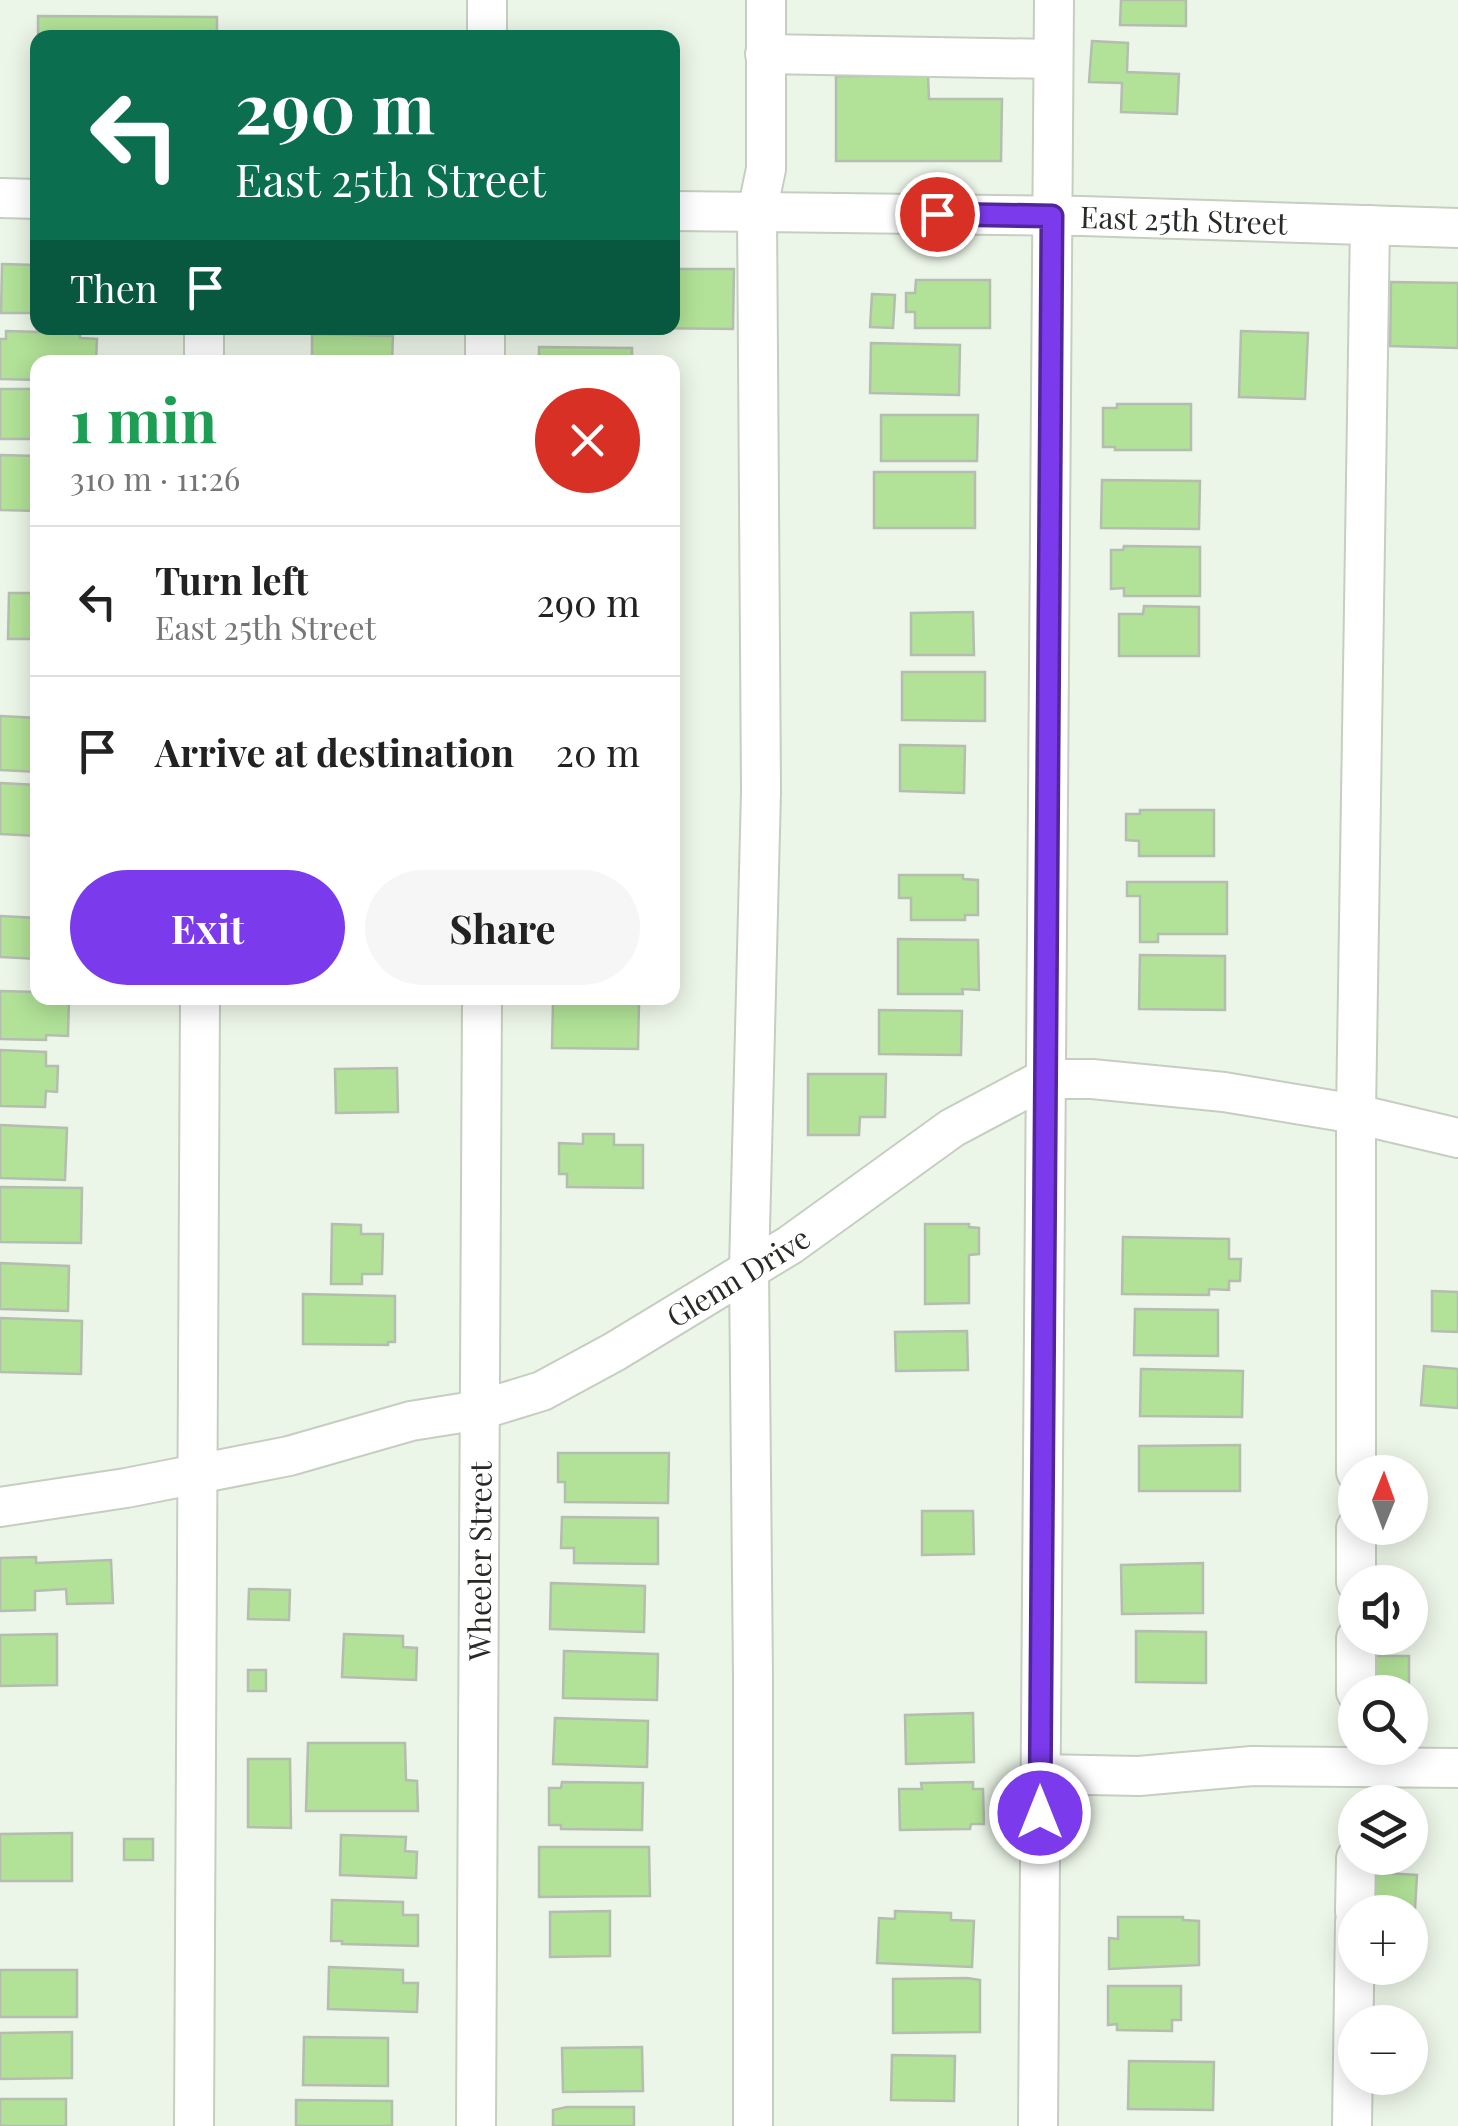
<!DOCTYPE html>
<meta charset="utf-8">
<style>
body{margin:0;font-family:"Playfair Display",serif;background:#f6f6f6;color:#222;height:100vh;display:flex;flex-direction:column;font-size:38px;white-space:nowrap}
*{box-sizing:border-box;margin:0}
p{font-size:32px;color:#767676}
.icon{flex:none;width:55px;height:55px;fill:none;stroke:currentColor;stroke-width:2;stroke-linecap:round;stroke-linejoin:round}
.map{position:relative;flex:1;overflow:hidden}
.side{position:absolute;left:30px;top:355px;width:650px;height:650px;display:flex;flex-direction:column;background:#fff;border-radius:20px;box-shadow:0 5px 25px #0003}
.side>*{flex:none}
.guide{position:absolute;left:30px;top:30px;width:650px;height:305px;border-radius:20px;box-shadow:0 5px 25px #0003;background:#0b6e4f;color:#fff;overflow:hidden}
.needle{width:65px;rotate:1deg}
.tools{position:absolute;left:1338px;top:1455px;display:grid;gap:20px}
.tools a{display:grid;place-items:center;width:90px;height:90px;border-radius:50%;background:#fff;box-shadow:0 5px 25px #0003;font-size:50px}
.pin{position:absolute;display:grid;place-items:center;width:85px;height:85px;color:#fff;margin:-42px;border:5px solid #fff;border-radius:50%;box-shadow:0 2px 10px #0007}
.me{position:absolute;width:110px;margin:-55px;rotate:0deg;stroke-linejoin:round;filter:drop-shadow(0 0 8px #0008)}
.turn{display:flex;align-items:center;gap:35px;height:210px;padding:0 40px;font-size:45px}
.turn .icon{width:130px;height:130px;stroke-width:2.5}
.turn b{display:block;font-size:70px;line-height:85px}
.then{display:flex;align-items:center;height:95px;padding:0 40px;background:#0003;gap:20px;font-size:38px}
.round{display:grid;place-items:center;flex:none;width:105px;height:105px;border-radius:52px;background:#f6f6f6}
.summary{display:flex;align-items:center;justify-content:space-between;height:170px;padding:0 40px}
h1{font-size:60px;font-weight:700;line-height:75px;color:#1e9e55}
.primary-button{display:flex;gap:20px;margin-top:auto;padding:20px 40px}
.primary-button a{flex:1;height:115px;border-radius:60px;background:#7c3aed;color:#fff;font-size:40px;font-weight:700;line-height:115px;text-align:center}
.primary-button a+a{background:#f6f6f6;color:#222}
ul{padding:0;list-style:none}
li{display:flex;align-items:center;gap:30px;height:150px;padding:0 40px;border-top:2px solid #e0e0e0}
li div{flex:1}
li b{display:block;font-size:38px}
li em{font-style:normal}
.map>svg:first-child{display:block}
.building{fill:#b1e297;stroke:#b4bdb0;stroke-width:2.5}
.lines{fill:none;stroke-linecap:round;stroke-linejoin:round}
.minor-casing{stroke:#c5cec0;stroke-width:42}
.minor{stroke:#fff;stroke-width:38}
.route-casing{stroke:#51269a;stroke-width:25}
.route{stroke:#7c3aed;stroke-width:18}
.labels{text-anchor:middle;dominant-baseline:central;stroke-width:9;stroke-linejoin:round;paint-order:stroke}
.street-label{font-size:30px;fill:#272a25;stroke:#fff}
</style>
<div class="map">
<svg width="1458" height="2126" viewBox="0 0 1458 2126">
<rect width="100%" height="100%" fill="#ecf6e8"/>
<path class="building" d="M1121,0H1186V26L1120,25Z
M38,16L217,17V38H38Z
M1092,41L1128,43L1127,72L1179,74L1177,114L1121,112L1122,83L1089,82Z
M836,76H928L929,99H1002L1001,161H836Z
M2,264L38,265V313H1Z
M672,269H734L733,329L645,328H672Z
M916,280H990V328H915V312H906V293H915Z
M1391,282L1458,283V348L1390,346Z
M872,294L895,295L893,328L870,327Z
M6,331L80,333V338L97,339L96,362H38V380L0,379V339H6Z
M1241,331L1308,333L1305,399L1239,397Z
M312,334L393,336L392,362H312Z
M871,343L960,345L959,395L870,393Z
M539,347L632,348V362H539Z
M0,389H38V439H0Z
M1117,404H1191V450H1115V447H1103V408H1117Z
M881,415H978L977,461H881Z
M0,455L38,456V511L0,510Z
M874,472H975V528H874Z
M1102,480L1200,481L1199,529L1101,528Z
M1124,546L1200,547V596H1124V588L1111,589V550H1123Z
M9,593H38V639H8Z
M1144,606L1199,607V656H1119V614H1143Z
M973,612L974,655H911V613Z
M902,672H985V721L902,720Z
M0,716L38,718V772L0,770Z
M900,745L965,746L964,793L900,791Z
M0,783L38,785V836L0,834Z
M1140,810H1214V856H1139V841L1126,840V814H1140Z
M899,875H963V879L978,880V915H965V920H911V898H899Z
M1127,882H1227V934H1158V942H1140V896H1127Z
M0,916L38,918V959L0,957Z
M898,939L978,940L979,990L962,989L963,994H898Z
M1140,955L1225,956V1010L1139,1009Z
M0,991L38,992V998H69L68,1036L46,1035V1040L0,1039Z
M553,1002L639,1003L638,1049L552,1048Z
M879,1010L962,1011L961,1055L879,1054Z
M0,1050L46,1052V1066H58L57,1092L46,1091L45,1107L0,1106Z
M397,1068L398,1112L336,1113L335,1069Z
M808,1074H886L885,1117H860L859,1135H808Z
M0,1125L67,1128L65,1180L0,1178Z
M583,1134H614V1145H643V1188L567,1187V1174H559V1143L583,1144Z
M0,1187L82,1188L81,1243L0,1242Z
M332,1224L361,1225V1234H383L382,1274H362V1284H331Z
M925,1224H969V1227L979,1228V1254L969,1255V1303L925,1304Z
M1123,1237L1229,1239V1259H1241L1240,1281H1229V1290L1209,1289V1295L1122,1294Z
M0,1263L69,1266L68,1311L0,1309Z
M1432,1291L1458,1292V1332L1432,1331Z
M303,1294L395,1296V1342H388V1345L303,1344Z
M1135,1309L1218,1310V1356L1134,1355Z
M0,1318L82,1321L81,1374L0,1372Z
M967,1331L968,1370L896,1371L895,1332Z
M1424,1366L1458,1369V1408L1421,1405Z
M1141,1369L1243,1371L1242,1417L1140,1416Z
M1240,1445V1491H1139V1446Z
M558,1453H669L668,1503L565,1502V1482H558Z
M922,1511H973L974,1554L922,1555Z
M562,1517L658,1518V1564L574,1563V1548H561Z
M36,1557V1563L111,1560L113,1603L67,1604L66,1589L35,1591V1610L0,1611V1558Z
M1203,1563V1613L1122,1614L1121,1565Z
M551,1583L645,1586L644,1632L550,1629Z
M249,1589L290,1590L289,1620L248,1619Z
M1136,1631L1206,1632V1683L1136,1682Z
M57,1634V1685L0,1686V1635Z
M344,1634L403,1636V1647L417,1648L416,1680L342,1677Z
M564,1651L658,1654L657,1700L563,1698Z
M1372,1656H1409V1692H1372Z
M248,1670H266V1691H248Z
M973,1713L974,1762L906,1764L905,1715Z
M555,1718L648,1721L647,1767L553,1764Z
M308,1743H405L406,1780L417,1781L418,1811H306Z
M248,1759H290L291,1828L248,1827Z
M562,1782L643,1783L642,1830L561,1829V1825H549V1788H561Z
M973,1782V1789H983L984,1824H971L970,1829L900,1830L899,1789H922L921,1783Z
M72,1833V1881H0V1834Z
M341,1835L406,1837L405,1851L417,1852L416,1878L340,1875Z
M124,1839H153V1860H124Z
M539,1847H649L650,1896L539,1897Z
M1368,1872L1417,1875L1415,1909L1367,1908Z
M332,1900L403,1902V1915H418V1946L342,1944V1941H331Z
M610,1911V1956L550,1957V1912Z
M895,1911L951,1913V1920L974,1921L972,1967L877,1963L879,1918L895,1919Z
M1118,1917H1183V1920L1199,1921V1965L1109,1969V1938L1118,1939Z
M329,1967L403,1970V1983H418L417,2012L328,2009Z
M0,1970H77V2017H0Z
M967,1978L980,1980V2032L893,2033V1979Z
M1108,1986H1181V2020H1172V2031L1117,2030V2024L1108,2025Z
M72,2032V2078L0,2079V2033Z
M304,2037L388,2038V2086L303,2085Z
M642,2047L643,2091L563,2092L562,2048Z
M892,2055L955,2056L954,2101L891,2100Z
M1129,2061L1214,2062L1213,2110L1128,2109Z
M0,2099H66V2126H0Z
M296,2100L392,2101V2126H296Z
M567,2107H634V2126H553V2110Z"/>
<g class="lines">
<g class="minor-casing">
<g id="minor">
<path d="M487,38V0"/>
<path d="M765,54L1053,59"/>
<path d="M0,198L38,199"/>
<path id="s1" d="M672,211L1082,216L1458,228"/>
<path d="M204,328V362"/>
<path d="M485,362V328"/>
<path d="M1356,1472V1114L1370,225"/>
<path id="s2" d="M0,1507L126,1488L289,1456L411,1421L480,1410L542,1391L614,1352L790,1245L952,1128L1044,1079H1092L1224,1092L1356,1114L1458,1138"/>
<path d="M1356,1582V1528"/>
<path d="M1356,1692V1638"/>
<path d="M1040,1774L1139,1776L1252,1766L1458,1768"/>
<path d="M1355,1912L1356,1858"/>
<path d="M194,2126L200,998"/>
<path id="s3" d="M476,2126L482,998"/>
<path d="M753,2126V1678L749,1269L761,792L757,212L766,169V0"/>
<path d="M1038,2126L1054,0"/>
<path d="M1352,2126L1355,1922"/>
</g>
</g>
<use href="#minor" class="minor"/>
</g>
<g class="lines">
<g class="route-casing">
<path id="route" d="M937,214L1052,216L1040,1813"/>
</g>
<use href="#route" class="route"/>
</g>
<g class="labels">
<g class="street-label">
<text stroke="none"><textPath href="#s1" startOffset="512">East 25th Street</textPath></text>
<text stroke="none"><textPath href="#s2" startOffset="782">Glenn Drive</textPath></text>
<text stroke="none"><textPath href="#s3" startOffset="565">Wheeler Street</textPath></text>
</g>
</g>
</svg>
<div class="tools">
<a><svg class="needle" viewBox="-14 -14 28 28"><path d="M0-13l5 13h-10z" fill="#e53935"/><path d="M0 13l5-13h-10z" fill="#767676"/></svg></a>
<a><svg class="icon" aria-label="sound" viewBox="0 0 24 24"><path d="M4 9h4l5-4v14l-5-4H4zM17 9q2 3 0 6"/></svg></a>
<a><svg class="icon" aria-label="search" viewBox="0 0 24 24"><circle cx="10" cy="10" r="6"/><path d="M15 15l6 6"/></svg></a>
<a><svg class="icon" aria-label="layers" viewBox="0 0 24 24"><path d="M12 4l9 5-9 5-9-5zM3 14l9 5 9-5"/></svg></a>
<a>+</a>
<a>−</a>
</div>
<div class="pin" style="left:937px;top:214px;background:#d93025"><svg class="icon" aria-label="arrive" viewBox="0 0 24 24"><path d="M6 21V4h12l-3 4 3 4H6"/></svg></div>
<svg class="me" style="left:1040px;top:1813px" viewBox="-20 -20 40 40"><circle r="17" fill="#7c3aed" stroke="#fff" stroke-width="3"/><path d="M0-11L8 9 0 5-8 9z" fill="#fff"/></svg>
<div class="guide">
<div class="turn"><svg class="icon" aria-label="left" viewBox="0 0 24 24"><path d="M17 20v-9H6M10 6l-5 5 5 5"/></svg><div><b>290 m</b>East 25th Street</div></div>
<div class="then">Then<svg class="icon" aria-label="arrive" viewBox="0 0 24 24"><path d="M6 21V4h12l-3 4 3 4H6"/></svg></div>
</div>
<section class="side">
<div class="summary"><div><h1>1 min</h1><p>310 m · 11:26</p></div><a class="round" style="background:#d93025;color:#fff"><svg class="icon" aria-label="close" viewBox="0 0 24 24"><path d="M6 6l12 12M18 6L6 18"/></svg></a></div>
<ul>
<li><svg class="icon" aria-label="left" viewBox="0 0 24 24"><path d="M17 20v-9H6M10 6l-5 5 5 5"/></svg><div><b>Turn left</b><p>East 25th Street</p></div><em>290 m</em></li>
<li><svg class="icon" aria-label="arrive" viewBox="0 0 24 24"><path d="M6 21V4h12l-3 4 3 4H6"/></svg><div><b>Arrive at destination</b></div><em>20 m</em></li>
</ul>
<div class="primary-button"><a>Exit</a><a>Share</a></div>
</section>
</div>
